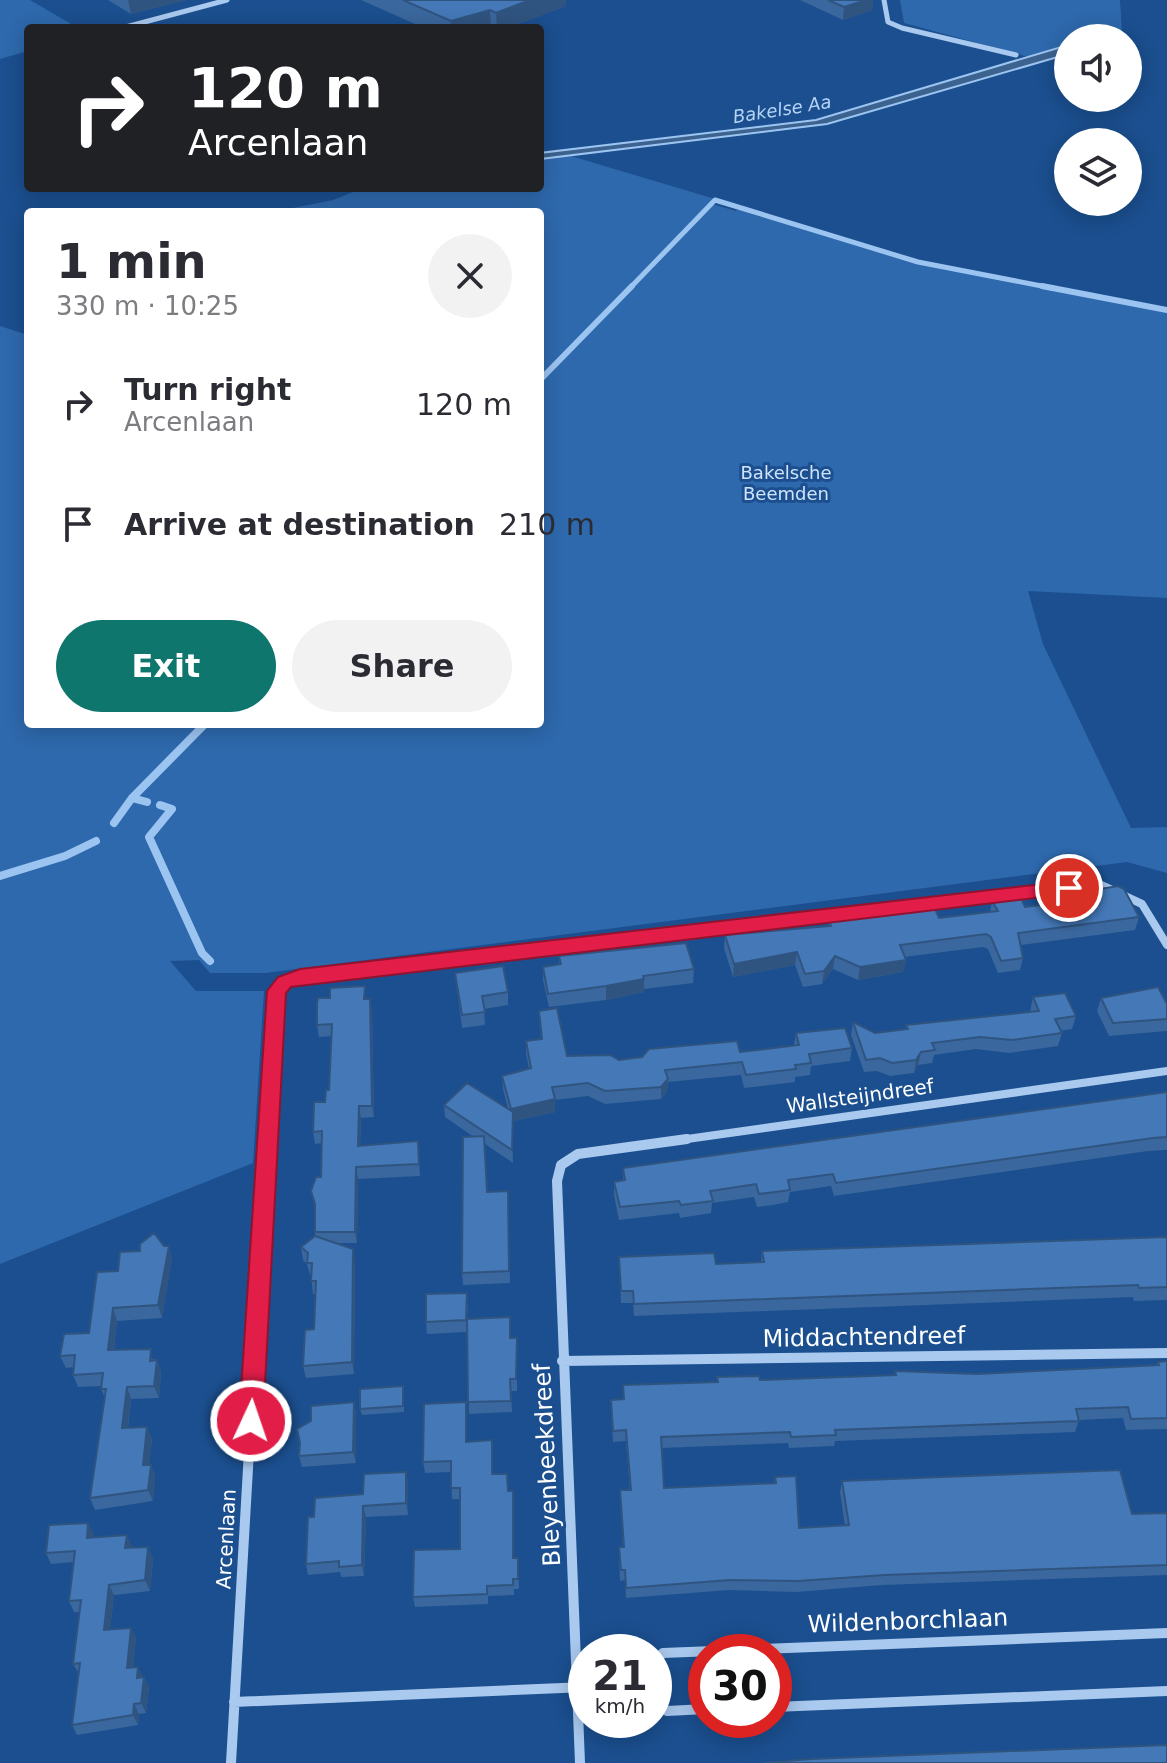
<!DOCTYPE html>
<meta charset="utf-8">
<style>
body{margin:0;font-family:"DejaVu Sans",sans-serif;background:#f2f2f3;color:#2b2b33;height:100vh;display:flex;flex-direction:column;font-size:30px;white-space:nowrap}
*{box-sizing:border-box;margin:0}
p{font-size:26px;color:#7c7c81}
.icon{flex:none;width:44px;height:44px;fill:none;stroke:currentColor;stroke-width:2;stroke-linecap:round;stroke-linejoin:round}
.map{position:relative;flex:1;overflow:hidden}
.drawer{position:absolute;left:24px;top:208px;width:520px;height:520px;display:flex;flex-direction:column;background:#fff;border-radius:8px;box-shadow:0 4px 20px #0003}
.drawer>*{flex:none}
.guide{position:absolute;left:24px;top:24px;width:520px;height:168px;border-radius:8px;box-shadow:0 4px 20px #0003;background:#202124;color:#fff;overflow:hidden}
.controls{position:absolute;left:1054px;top:24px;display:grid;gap:16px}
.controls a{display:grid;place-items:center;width:88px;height:88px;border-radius:50%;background:#fff;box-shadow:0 4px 20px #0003;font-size:40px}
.speed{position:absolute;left:568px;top:1634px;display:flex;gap:16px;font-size:40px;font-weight:700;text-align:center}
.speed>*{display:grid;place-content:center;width:104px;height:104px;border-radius:50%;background:#fff;box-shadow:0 4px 20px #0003;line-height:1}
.speed small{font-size:20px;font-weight:400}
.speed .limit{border:12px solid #d22;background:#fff;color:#111}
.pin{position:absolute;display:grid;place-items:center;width:68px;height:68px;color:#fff;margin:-34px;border:4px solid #fff;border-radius:50%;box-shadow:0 2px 8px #0007}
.me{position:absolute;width:88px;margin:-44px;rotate:3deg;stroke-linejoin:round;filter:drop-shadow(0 0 6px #0008)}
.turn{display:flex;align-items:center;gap:28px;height:168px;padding:0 32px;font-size:36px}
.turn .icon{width:104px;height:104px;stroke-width:2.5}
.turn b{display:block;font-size:56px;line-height:68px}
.round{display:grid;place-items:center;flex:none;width:84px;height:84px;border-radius:42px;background:#f2f2f3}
.head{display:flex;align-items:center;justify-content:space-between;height:136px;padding:0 32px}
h1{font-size:48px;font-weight:700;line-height:60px}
.primary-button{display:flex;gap:16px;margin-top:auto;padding:16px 32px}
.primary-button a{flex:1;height:92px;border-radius:48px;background:#0f766e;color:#fff;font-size:32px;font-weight:700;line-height:92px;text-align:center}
.primary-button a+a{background:#f2f2f3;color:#2b2b33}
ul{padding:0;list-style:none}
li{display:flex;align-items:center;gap:24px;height:120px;padding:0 32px}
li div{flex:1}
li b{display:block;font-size:30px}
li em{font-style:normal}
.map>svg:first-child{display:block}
.green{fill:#2e69ad}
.water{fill:#3c6290;stroke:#9cc4f0;stroke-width:2}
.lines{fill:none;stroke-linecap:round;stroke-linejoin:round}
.stream-far2{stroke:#9cc4f0;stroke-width:5}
.stream-far1{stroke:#9cc4f0;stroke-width:6}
.stream{stroke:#9cc4f0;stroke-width:8}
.minor-far2{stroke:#a9c9ee;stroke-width:5}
.minor-far1{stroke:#a9c9ee;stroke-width:8}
.minor{stroke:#a9c9ee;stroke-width:10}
.wall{fill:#3a679d}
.shaded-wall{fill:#305480}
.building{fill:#4478b7;stroke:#305480;stroke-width:2}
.route{fill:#e11d48;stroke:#92132f;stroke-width:2}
.labels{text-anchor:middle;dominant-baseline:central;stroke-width:6;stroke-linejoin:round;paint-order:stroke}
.far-water-label{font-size:18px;font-style:italic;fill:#b5d3f5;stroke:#1b4f8f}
.far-park-label{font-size:18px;fill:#cfe3fa;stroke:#1b4f8f}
.street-label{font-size:20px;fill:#fff;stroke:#1b4f8f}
.near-street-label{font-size:24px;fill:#fff;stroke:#1b4f8f}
</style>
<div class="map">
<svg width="1167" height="1763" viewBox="0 0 1167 1763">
<rect width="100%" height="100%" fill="#1b4f8f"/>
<path class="green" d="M0,0H30L78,28H28V51L0,59Z
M900,0H1120L1122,32L1068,38V45L1029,57L904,23Z
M571,156L715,199L712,204L736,211L740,207L917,262L1167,311V598L1028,591L1043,644L1131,828L1167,827V873L1127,862L265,973H210L199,960L170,961L196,991H264L253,1163L0,1264V326L28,335V724H540V212H273L333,200L363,188H540V159Z"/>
<path class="water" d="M1068,45V54L827,124L540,159V153L816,120Z"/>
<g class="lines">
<path class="stream-far2" d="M630,288L715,200L918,262L1052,288"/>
<path class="stream-far1" d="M1042,286L1167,310
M540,380L632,286"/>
<path class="stream" d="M132,798L147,802
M160,805L172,809L149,837L202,953L210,961
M114,823L132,798L205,724
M0,876L65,856L96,841"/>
<path class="minor-far2" d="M884,0L888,22L902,28L1016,55
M122,28L227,0"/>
<path class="minor-far1" d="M267,1141L276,991L284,982L300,976L1099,884L1142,904L1167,945
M673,1141L1167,1071"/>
<path class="minor" d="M562,1361L1167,1353
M654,1661L663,1653L1167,1633
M234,1702L586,1687
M654,1702L667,1711L706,1709
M774,1707L1167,1691
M231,1763L267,1139
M580,1763L557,1181L561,1165L578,1154L687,1139"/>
</g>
<path class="wall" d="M108,0H186L131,14Z
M361,0H566V6L507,28H424Z
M800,0H873L872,10L843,20Z
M1063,895L1139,917L1135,930L1021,945L1023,958L1020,970L998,973L988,949L983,947L904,957L906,960L903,972L858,980L833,969L822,984L803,987L795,965L733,977L724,948L725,935L828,927L829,922L939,918L990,912L992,901L1025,907L1061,903Z
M559,956L694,969L693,983L644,989V992L606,1000L549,1007L543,980V967L559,965Z
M455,973L508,992V1005L484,1009L485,1025L462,1028Z
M1033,997L1076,1016L1072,1029L1060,1031L1062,1033L1058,1046L1009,1053L976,1049L934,1055L932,1063L918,1065L914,1073L890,1076L877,1071L864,1072L851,1035L853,1022L875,1033L906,1029V1025L1030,1012Z
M1101,998L1167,1004V1031L1109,1036L1097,1011Z
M366,999H370L372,1011L374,1117L361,1118L360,1146L418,1141L420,1176L358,1179L357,1243H337L355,1262L354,1374L306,1378L303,1366L314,1329L316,1294H313L311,1275H310L307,1264L303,1260L301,1247L315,1236V1209L311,1191L321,1177L322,1143L315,1144L313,1132L329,1090L332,1036L319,1037L317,1025Z
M539,1011L567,1056L619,1060L740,1052L794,1045L796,1033L852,1048L850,1061L811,1066L810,1075L795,1077V1082L744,1088L741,1075L668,1082L667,1091L661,1099L605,1104L588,1096L555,1100V1112L513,1121V1163L485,1144L487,1192L508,1203L510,1283L463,1285L462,1273L474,1137L445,1117L444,1105L508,1109L503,1089L502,1076L529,1069L526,1054V1041L541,1039Z
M1167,1092V1150L1148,1151L834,1196L831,1186L790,1192L788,1202L773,1205L757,1207L754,1197L712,1203L711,1213L680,1218L679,1213L619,1220L614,1195V1182L623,1181V1168Z
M1167,1237V1300L1134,1301L1133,1297L634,1316L633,1303H621L619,1257L716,1264L761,1262L762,1251Z
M140,1251L172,1258L162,1318L117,1321L114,1350L157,1360L161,1372L159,1398L131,1399L128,1428L152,1438L149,1465H151L155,1476L153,1501L95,1510L90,1498L105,1398L101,1389L102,1386L78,1387L73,1375L74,1367L66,1368L60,1356L89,1333L118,1271Z
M468,1305L467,1319L510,1338L517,1350V1391H511L512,1412L469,1414L467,1332L427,1334L426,1322Z
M1167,1361V1429L1126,1430L1123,1418L1079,1420L1075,1432L835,1441L834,1446L789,1448L788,1443L662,1448L664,1488L774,1484L775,1477L799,1528L845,1526L840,1492L842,1481L1132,1514L1167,1513V1575L882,1585L796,1592L729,1590L626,1598L625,1580L620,1581L619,1558V1547H623L620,1490H630L626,1441L613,1442L611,1411V1400L623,1399V1385L717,1382V1377L760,1380L894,1375L895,1371L977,1374L1156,1366L1158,1362Z
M404,1392V1412L362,1415L360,1409Z
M354,1402L356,1414V1463L302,1467L299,1456L300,1443Z
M466,1402L467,1442L493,1451V1474L508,1491L513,1502V1558H518L519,1589H514V1595L488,1596V1604L415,1607L413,1597L460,1549V1499H452L451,1472L425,1473L423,1462Z
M406,1472L408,1484V1515L366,1517L364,1576L341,1577L340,1572L308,1575L306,1564L314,1517L363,1494Z
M94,1534L93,1537L127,1535L132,1548L153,1558L150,1591L114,1595L110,1629L131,1628L136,1638L133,1667L143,1677L149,1687L146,1713L139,1714L138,1725L77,1735L72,1725L79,1673L73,1664L80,1612H74L69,1601L73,1562L51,1564L46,1553Z"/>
<path class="shaded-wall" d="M128,0H186L131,14Z
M530,0H566V6L507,28H497L496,13Z
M867,0H873L872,10L843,20L844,7Z
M490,10L491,28H451V21Z
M797,952L795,965L733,977L734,964Z
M835,956L833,969L822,984L824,971Z
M906,960L903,972L858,980L860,967Z
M644,979V992L606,1000V986Z
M370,999L372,1011L374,1117L372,1106Z
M921,1052L918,1065L914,1073L916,1060Z
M668,1079L667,1091L661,1099V1087Z
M555,1099V1112L513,1121V1163L511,1109Z
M359,1106L361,1118L359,1157L358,1146Z
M356,1167L358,1179L357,1243L355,1232Z
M169,1246L172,1258L162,1318L158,1305Z
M353,1249L355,1262L354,1374L352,1362Z
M113,1308L117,1321L112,1362L108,1350Z
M157,1360L161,1372L159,1398L154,1386Z
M127,1387L131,1399L126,1440L122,1428Z
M354,1402L356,1414V1463L353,1452Z
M147,1427L152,1438L148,1477L143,1465Z
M151,1465L155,1476L153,1501L148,1490Z
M406,1472L408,1484V1515L406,1503Z
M363,1506L366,1517L364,1576L362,1565Z
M88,1523L94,1534L92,1549L87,1538Z
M127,1535L132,1546L130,1559L125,1548Z
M148,1547L153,1558L150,1591L145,1580Z
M109,1585L114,1595L109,1640L104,1630Z
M131,1628L136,1638L132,1678L127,1668Z
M138,1667L143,1677L137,1678Z
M144,1677L149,1687L146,1713L141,1703Z
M134,1704L139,1714L138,1725L133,1715Z"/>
<path class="building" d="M403,0H530L496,13L490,10L451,21Z
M828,0H867L844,7Z
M1118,886L1124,889L1139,917L1018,933L1023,958L1001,961L991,937L986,934L900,945L906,960L860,967L835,956L824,971L805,974L797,952L734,964L725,935L831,926L829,922L935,909L939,918L998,911L992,901L1021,898L1025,907L1067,902L1063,895Z
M686,943L694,969L643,976L644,979L606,986L548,994L543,967L561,964L559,956Z
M503,966L508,992L482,996L485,1012L462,1015L455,973Z
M365,986L364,999H370L372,1106H359L358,1146L418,1141L419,1164L356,1167L355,1232H315V1204L311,1191L316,1177H321L322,1131L313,1132L314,1102H325L326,1090H329L332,1024L317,1025V1003L318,998H330V988Z
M1158,987L1167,1004V1019L1113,1023L1101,998Z
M1065,993L1076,1016L1055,1019L1062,1033L1012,1040L980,1037L932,1043L935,1050L921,1052L916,1060L892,1063L880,1058L866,1060L853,1022L875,1033L908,1029L906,1025L1039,1011L1033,997Z
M557,1008L567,1056L610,1055L619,1060L642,1057L649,1049L737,1041L740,1052L799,1045L796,1033L845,1028L852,1048L809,1054L811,1063L795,1065L796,1069L746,1075L742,1062L665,1070L668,1079L661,1087L605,1091L588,1083L552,1087L555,1099L511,1109L502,1076L531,1068L526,1041L542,1039L539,1011Z
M467,1083L513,1112L512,1150L444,1105Z
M1167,1092V1137L1153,1138L836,1183L833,1174L788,1180L790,1190L775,1192L759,1194L756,1184L710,1191L713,1201L681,1205L679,1201L620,1207L614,1182L625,1180L623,1168Z
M484,1136L487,1192L508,1191L509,1271L462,1273L463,1137Z
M154,1233L164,1246H169L158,1305L113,1308L108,1350L151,1349L150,1361L157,1360L154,1386L127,1387L122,1428L147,1427L143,1465H151L148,1490L90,1498L106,1389H101L103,1373L73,1375L75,1355L60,1356L64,1334L89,1333L97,1272L118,1271L120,1252L140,1251V1244Z
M315,1236L353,1249L352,1362L303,1366L305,1330L314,1329L316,1281H311L312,1263H307L308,1253L301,1247Z
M1167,1237V1287L1139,1288L1138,1285L634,1304L633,1291H621L619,1257L714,1253L716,1264L764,1262L762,1251Z
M467,1293L466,1320L426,1322V1294Z
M510,1317V1338H517L516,1379H510L511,1401L468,1402L467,1319Z
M1167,1361V1418L1131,1419L1128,1407L1076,1409L1079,1421L835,1430L836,1435L791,1437L790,1432L661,1437L664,1488L776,1483L775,1477L796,1476L799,1528L849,1525L842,1481L1120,1470L1132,1514L1167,1513V1565L885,1575L798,1581L730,1580L626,1588L625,1570H621L619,1547H624L620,1490H631L626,1430L613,1431L611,1400L624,1399L623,1385L718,1382L717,1377L759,1376L760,1380L896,1375L895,1371L977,1374L1159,1365L1158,1362Z
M403,1386V1406L360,1409V1389Z
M354,1402L353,1452L299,1456L300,1443L297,1429L311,1421V1406Z
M466,1402V1442L492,1440V1474H507L508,1491H513V1558H518V1579H513V1585L487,1586V1594L413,1597L414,1550L460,1549V1488H451V1461L423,1462L424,1404Z
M406,1472V1503L363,1506L362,1565L339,1567V1561L306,1564L308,1517H314L315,1498L363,1494L364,1474Z
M88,1523L87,1538L127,1535L125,1548L148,1547L145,1580L109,1585L104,1630L131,1628L127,1668L138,1667L137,1678L144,1677L141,1703L134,1704L133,1715L72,1725L80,1663L73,1664L81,1600L69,1601L75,1551L46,1553L49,1525Z
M1167,1745V1763H764L811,1759Z"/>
<path class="route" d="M1069,881L1078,888L1069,894L291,987L286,993L263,1421L260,1429L251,1432L243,1429L239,1421L267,991L278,977L300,969Z"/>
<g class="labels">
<g class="far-water-label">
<text transform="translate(782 109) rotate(-9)">Bakelse Aa</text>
</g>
<g class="far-park-label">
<text x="786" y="472">Bakelsche<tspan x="786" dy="21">Beemden</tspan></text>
</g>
<g class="street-label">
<text transform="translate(860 1096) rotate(-8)">Wallsteijndreef</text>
<text transform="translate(226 1539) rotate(-87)">Arcenlaan</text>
</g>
<g class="near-street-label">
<text transform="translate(864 1337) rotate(-1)">Middachtendreef</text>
<text transform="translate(547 1465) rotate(-93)">Bleyenbeekdreef</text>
<text transform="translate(908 1621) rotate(-2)">Wildenborchlaan</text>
</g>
</g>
</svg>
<div class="controls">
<a><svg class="icon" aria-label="sound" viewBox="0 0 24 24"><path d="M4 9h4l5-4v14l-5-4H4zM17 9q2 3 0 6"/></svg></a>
<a><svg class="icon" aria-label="layers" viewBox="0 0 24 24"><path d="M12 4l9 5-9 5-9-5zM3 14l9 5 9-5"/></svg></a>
</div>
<div class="speed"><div>21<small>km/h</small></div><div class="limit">30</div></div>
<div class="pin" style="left:1069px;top:888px;background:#d93025"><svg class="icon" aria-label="arrive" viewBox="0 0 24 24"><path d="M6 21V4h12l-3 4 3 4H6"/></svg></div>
<svg class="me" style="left:251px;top:1421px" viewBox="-20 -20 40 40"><circle r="17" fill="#e11d48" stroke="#fff" stroke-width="3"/><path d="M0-11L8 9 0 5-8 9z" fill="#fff"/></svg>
<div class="guide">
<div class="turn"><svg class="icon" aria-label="right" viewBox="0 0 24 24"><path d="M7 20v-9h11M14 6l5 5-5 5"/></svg><div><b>120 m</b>Arcenlaan</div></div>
</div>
<section class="drawer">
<div class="head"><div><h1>1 min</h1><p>330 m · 10:25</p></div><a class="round"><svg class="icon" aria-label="close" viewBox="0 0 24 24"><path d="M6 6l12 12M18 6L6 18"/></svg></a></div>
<ul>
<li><svg class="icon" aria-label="right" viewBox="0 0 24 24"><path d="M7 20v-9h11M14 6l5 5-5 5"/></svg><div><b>Turn right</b><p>Arcenlaan</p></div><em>120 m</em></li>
<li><svg class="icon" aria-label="arrive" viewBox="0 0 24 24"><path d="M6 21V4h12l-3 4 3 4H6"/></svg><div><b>Arrive at destination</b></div><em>210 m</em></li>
</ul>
<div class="primary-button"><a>Exit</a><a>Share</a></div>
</section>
</div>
